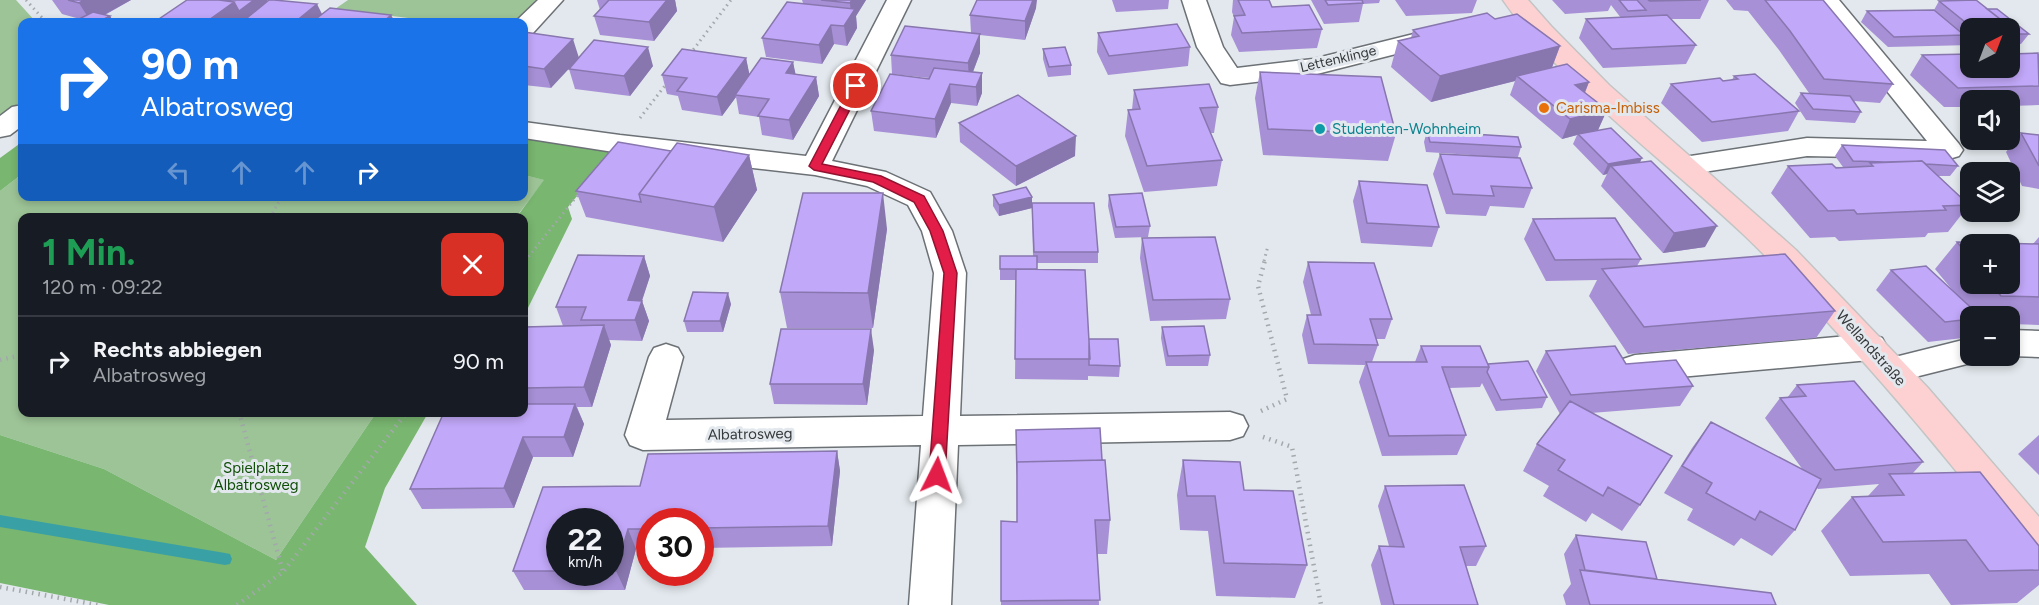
<!DOCTYPE html>
<html lang="de">
<meta charset="utf-8">
<style>
body{margin:0;font-family:Figtree,sans-serif;background:#20242c;color:#f1f3f6;height:100vh;display:flex;flex-direction:column;font-size:22px;white-space:nowrap}
*{box-sizing:border-box;margin:0}
p{font-size:20px;color:#9ea1a6}
.icon{flex:none;width:33px;height:33px;fill:none;stroke:currentColor;stroke-width:2;stroke-linecap:round;stroke-linejoin:round}
.map{position:relative;flex:1;overflow:hidden}
.drawer{position:absolute;left:18px;top:213px;width:510px;height:204px;display:flex;flex-direction:column;background:#171b24;border-radius:12px;box-shadow:0 3px 9px #0003}
.drawer>*{flex:none}
.top-card{position:absolute;left:18px;top:18px;width:510px;height:183px;border-radius:12px;box-shadow:0 3px 9px #0003;background:#1a73e8;color:#fff;overflow:hidden}
.needle{width:39px;rotate:42deg}
.buttons{position:absolute;left:1960px;top:18px;display:grid;gap:12px}
.buttons a{display:grid;place-items:center;width:60px;height:60px;border-radius:12px;background:#171b24;box-shadow:0 3px 9px #0003;font-size:30px}
.speed{position:absolute;left:546px;top:508px;display:flex;gap:12px;font-size:30px;font-weight:700;text-align:center}
.speed>*{display:grid;place-content:center;width:78px;height:78px;border-radius:50%;background:#171b24;box-shadow:0 3px 9px #0003;line-height:1}
.speed small{font-size:15px;font-weight:400}
.speed .limit{border:9px solid #d22;background:#fff;color:#111}
.pin{position:absolute;display:grid;place-items:center;width:51px;height:51px;color:#fff;margin:-26px;border:3px solid #fff;border-radius:50%;box-shadow:0 2px 6px #0007}
.me{position:absolute;width:66px;margin:-33px;rotate:3deg;stroke-linejoin:round;filter:drop-shadow(0 0 4px #0008)}
.turn{display:flex;align-items:center;gap:21px;height:126px;padding:0 24px;font-size:27px}
.turn .icon{width:78px;height:78px;stroke-width:2.5}
.turn b{display:block;font-size:42px;line-height:51px}
.lanes{display:flex;align-items:center;height:57px;padding:0 24px;background:#0003;justify-content:center;gap:30px;direction:ltr}
.lanes .off{opacity:.35}
.round{display:grid;place-items:center;flex:none;width:63px;height:63px;border-radius:12px;background:#20242c}
.head{display:flex;align-items:center;justify-content:space-between;height:102px;padding:0 24px}
h1{font-size:36px;font-weight:700;line-height:45px;color:#1e9e55}
ul{padding:0;list-style:none}
li{display:flex;align-items:center;gap:18px;height:90px;padding:0 24px;border-top:2px solid #363941}
li div{flex:1}
li b{display:block;font-size:22px}
li em{font-style:normal}
.map>svg:first-child{display:block}
.green{fill:#9dc497}
.forest{fill:#79b670}
.lines{fill:none;stroke-linecap:round;stroke-linejoin:round}
.stream{fill:#39a1a6;fill-rule:evenodd}
.minor-casing{stroke:#6c7176;stroke-width:3}
.major-casing{stroke:#c3c4c4;stroke-width:3}
.path-far1{stroke:#a3a8ac;stroke-width:3;stroke-dasharray:1.5 4;stroke-linecap:butt}
.path{stroke:#a3a8ac;stroke-width:4.5;stroke-dasharray:1.5 5;stroke-linecap:butt}
.minor{fill:#fff;fill-rule:evenodd}
.major{fill:#fdd1d2;fill-rule:evenodd}
.wall{fill:#a790d6;fill-rule:evenodd}
.shaded-wall{fill:#8876ae}
.building{fill:#c2a8f9;stroke:#8876ae;stroke-width:1.5}
.route{fill:#e11d48;stroke:#92132f;stroke-width:1.5}
.food-dot{fill:#e8710a;stroke:#e2e8ed;stroke-width:2}
.culture-dot{fill:#0f9aa8;stroke:#e2e8ed;stroke-width:2}
.labels{text-anchor:middle;dominant-baseline:central;stroke-width:6;stroke-linejoin:round;paint-order:stroke}
.far-street-label{font-size:14px;fill:#373a3c;stroke:#e2e8ed}
.food-label{font-size:15px;fill:#c56008;stroke:#e2e8ed;text-anchor:start}
.culture-label{font-size:15px;fill:#0d838f;stroke:#e2e8ed;text-anchor:start}
.street-label{font-size:15px;fill:#373a3c;stroke:#e2e8ed}
.park-label{font-size:15px;fill:#0f4e06;stroke:#e2e8ed}
</style>
<div class="map">
<svg width="2039" height="605" viewBox="0 0 2039 605">
<rect width="100%" height="100%" fill="#e2e8ed"/>
<path class="green" d="M0,0H16L36,22H22V101L0,117Z
M348,0H536L515,22H441L335,9Z
M22,174V196H524V175L545,180L516,217L22,218V412L376,413L276,560L104,469L0,435V191Z"/>
<path class="forest" d="M524,130L620,144L568,207L572,219L524,316V218H516L544,180L524,175Z
M22,142V174L0,191V158Z
M376,413H428L385,488L365,547L417,605H109L0,583V435L104,469L276,560Z"/>
<g class="lines">
<path class="stream" d="M0,515L225,553L230,554L232,559L230,564L225,565L0,527Z"/>
<g class="minor-casing">
<path id="minor" d="M538,0H563L533,33L524,35V22H515Z
M887,0H911L832,161L886,172L930,192L952,231L966,273L960,416L1230,412L1243,416L1248,426L1243,436L1230,440L958,445L951,605H909L921,445L643,450L630,445L625,435L649,357L654,348L666,344L678,348L683,357L666,420L923,416L934,273L922,231L908,205L867,186L815,175L620,153L524,138V122L620,135L806,156Z
M1182,0H1206L1223,47L1237,68L1313,59L1442,27L1451,30L1455,35L1451,40L1313,75L1230,85L1221,83L1197,47Z
M1814,0H1839L1959,144L1963,150L1959,156L1949,159L1807,156L1684,175L1674,172L1670,166L1674,160L1684,157L1807,138L1927,141Z
M22,105V126L10,135L0,137V116L12,107Z
M2010,330L2039,331V357L2010,356Z
M1870,334L1882,338L1887,347L1882,356L1870,360L1635,381L1623,377L1618,368L1623,359L1635,355Z
M1971,338V356H1986L1983,360L1891,383L1879,379L1873,370L1879,361Z"/>
</g>
<g class="major-casing">
<path id="major" d="M1503,0H1528L1551,26L1609,85L1796,250L1928,388L2039,517V564L2025,559C1968,483 1907,410 1843,339C1810,303 1778,267 1743,234C1666,161 1563,87 1503,0Z"/>
</g>
<path class="path-far1" d="M26,0L46,22
M690,54L731,0
M640,118L667,83
M1993,144L2012,148
M1977,146L2020,139
M270,218L282,196
M525,261L581,191
M1264,261L1268,246"/>
<path class="path" d="M524,263L526,260
M0,360L22,355
M1261,411L1287,399L1258,286L1265,260
M239,412L283,572
M1263,437L1292,447L1321,605
M0,587L98,605
M237,605L283,572L407,412"/>
<use href="#minor" class="minor"/>
<use href="#major" class="major"/>
</g>
<path class="wall" d="M52,0H131L105,15L80,19L62,14Z
M597,0H675L677,11L654,41L600,35L594,16L600,10Z
M802,0H866L856,16L857,28L847,46L834,44L822,64L766,57L762,38L803,3Z
M1112,0H1169L1168,9L1116,12Z
M1233,0H1269L1272,7L1322,29L1317,48L1239,52L1231,35L1234,17L1232,12Z
M1311,0H1380L1379,3L1363,4L1359,22L1324,24Z
M1395,0H1477L1472,13L1406,16Z
M1552,0H1709L1700,19H1671L1696,45L1686,64L1603,68L1579,38L1586,19L1621,18L1611,5L1608,11L1565,14Z
M1726,0H1823L1893,84L1880,103L1854,101L1861,112L1855,123L1806,120L1795,103L1801,93H1809L1779,50L1748,11L1734,10Z
M1939,1L1987,9L2029,34L2021,44L2010,45V28H1971V45L1888,47L1861,22L1867,11L1934,10Z
M1036,8L1025,40L980,35V53L973,72L982,73V93L977,106L951,103L936,138L874,131L871,111L929,78L892,74L891,55L971,33L970,15Z
M1495,19L1560,46L1552,68L1589,82L1585,93L1607,110L1598,130L1592,131L1640,162L1705,247L1663,253L1601,186L1607,174L1603,175L1573,144L1577,135L1562,139L1510,95L1515,81L1431,102L1391,67L1398,41L1411,38L1413,30Z
M524,32L573,39L551,88L524,85Z
M1098,33L1190,47L1188,66L1108,75L1097,52Z
M1043,49L1071,65V75L1048,77L1043,59Z
M2039,54V105L2010,106V100H1971V107H1944L1910,75L1922,55Z
M746,58L749,74L793,62L795,74L816,77L819,96L793,140L762,135L759,117L739,114L736,97L722,116L682,110L678,96L667,94L662,75Z
M653,66L630,96L575,89L569,69Z
M1260,72L1396,134L1388,161L1263,155L1255,98Z
M1734,76L1799,111L1788,131L1702,142L1661,103L1671,84L1732,80Z
M1134,90L1218,107L1214,133H1210L1222,160L1217,186L1144,192L1125,136L1128,110H1132Z
M959,123L1075,156L1016,186L960,142Z
M1427,131L1521,147L1518,157L1532,188L1524,208L1490,206L1486,216L1446,214L1433,174L1440,154L1487,156L1426,152L1424,142Z
M2021,133L2039,135V189L2022,186L2006,152Z
M1842,145L1958,166L1950,176H1938L1969,205L1948,232L1928,233L1925,237L1839,241L1835,237L1810,238L1771,193L1788,166L1843,167L1835,156Z
M671,151L749,155L757,190L723,242L586,217L576,191Z
M1359,181L1439,227L1432,247L1361,243L1353,201Z
M993,195L1032,197V208L999,216L993,206Z
M1109,195L1150,226L1148,237L1115,238L1108,206Z
M1032,203L1098,252V263H1037V269L1089,339L1120,366L1119,377L1088,376V380L1015,379L1016,280H1000V256H1033Z
M1533,219L1641,259L1637,266L1835,311L1816,338L1628,354L1589,296L1597,280L1546,281L1524,239Z
M887,229L873,328H787L780,292Z
M2039,237V325L2010,324V316H1971V329L1963,338L1928,342L1876,290L1891,270L1954,292L1935,269L1957,242L2033,244ZM1971,259L2010,284H1971Z
M1142,238L1230,299L1226,319L1150,321L1140,258Z
M644,256L650,276L642,301L649,321L642,341L609,340L611,345L592,407H577L584,424L573,457H533L514,508L422,509L410,489L524,412V327L563,326L556,307Z
M1308,262L1392,319L1385,339H1376L1378,345L1372,362H1415L1421,346L1488,364L1547,397L1542,408L1496,411L1482,383L1480,387L1449,388L1466,435L1457,455L1382,456L1359,382L1365,365L1308,364L1302,335L1307,315H1311L1303,282Z
M731,304L723,332H687L684,321Z
M1162,327L1210,355L1208,366H1166L1161,338Z
M874,350L867,405L774,404L770,384Z
M1546,351L1626,364L1693,386L1680,406L1591,413L1640,505L1622,531L1592,513L1586,522L1543,496L1549,486L1523,471L1537,444L1560,414L1536,371Z
M1797,385L1923,462L1913,473L2039,546V585L2017,603L1951,605L1929,574L1850,576L1821,531L1852,497L1868,496L1879,484L1818,489L1817,488L1795,530L1772,556L1741,538L1734,546L1687,520L1693,509L1664,493L1692,448L1711,422L1803,470L1765,418L1780,398H1787Z
M1016,430L1102,460L1110,520L1107,554H1097L1099,605H1001V601L1017,522Z
M2039,435V475L2018,454Z
M837,451L840,471L832,546L700,548V522H650V548L636,549L625,590H524L513,571L543,487L640,486L648,454ZM560,522H610V573H560Z
M1183,460L1244,490L1307,565L1295,598L1216,596L1208,531L1180,530L1177,495Z
M1385,486L1486,546L1476,566H1466L1478,605H1381L1371,565L1379,546H1389L1378,506Z
M1576,535L1657,579L1776,605H1566L1563,595L1571,584L1564,554Z"/>
<path class="shaded-wall" d="M84,0H131L91,22L79,3Z
M254,0H267L269,3L245,21L239,11Z
M664,0H675L677,11L654,41L649,22Z
M852,0H866L856,16L857,28L847,46L844,26L851,16L850,3Z
M1033,0H1037L1036,8L1025,40V21Z
M234,2L245,21L243,22H206Z
M317,4L326,22H295Z
M391,15L395,22H383Z
M110,16L114,22H98Z
M831,25L834,44L822,64L819,45Z
M980,34V53L969,82L968,63Z
M573,39L579,58L551,88L544,69Z
M1560,46L1550,72L1517,76L1515,81L1431,102L1440,76Z
M648,47L653,66L630,96L624,76Z
M746,58L750,77L735,95L736,97L722,116L717,97Z
M793,62L797,81L786,73Z
M982,73V93L977,106L976,87Z
M816,77L819,96L793,140L789,120Z
M1589,82L1581,101L1575,85Z
M950,84L951,103L936,138L935,119Z
M1607,110L1598,130L1579,135L1578,134L1577,135L1562,139L1570,119Z
M1076,136L1075,156L1016,186V166Z
M749,155L757,190L723,242L714,207Z
M1642,158L1637,169L1611,166L1607,174L1603,175L1608,164Z
M883,193L887,229L873,328L868,293Z
M1032,197V208L999,216V205Z
M1717,226L1705,247L1663,253L1674,233Z
M644,256L650,276L635,321L628,300Z
M728,293L731,304L723,332L720,321Z
M642,301L649,321L642,341L635,320Z
M604,325L611,345L592,407L584,387Z
M871,329L874,350L867,405L863,384Z
M575,404L584,424L573,457L564,437Z
M523,437L533,457L514,508L504,488Z
M837,451L840,471L832,546L828,526Z
M628,529L636,549L625,590L616,571Z"/>
<path class="building" d="M68,0H84L79,3Z
M187,0H219L234,2L206,22H164L156,21Z
M219,0H254L239,11L234,2Z
M269,0H274L317,4L295,22H242Z
M609,0H667L649,22L594,16Z
M821,0H852L850,3Z
M977,0H1033L1025,21L970,15Z
M1238,0H1269L1272,7L1309,5L1322,29L1242,33L1234,16L1245,15Z
M1325,0H1362L1363,3L1328,5Z
M1619,0H1637L1646,10L1628,11Z
M1648,0H1701L1650,1Z
M1765,0H1823L1893,84L1824,79L1790,31Z
M1976,0L2009,26H1970L1939,1Z
M787,2L855,9L844,26L831,25L819,45L762,38Z
M330,8L391,15L383,22H312Z
M1987,9H1997L2029,34H2010V28H2007L2009,26Z
M1934,10L1964,35L1894,37L1867,11Z
M93,12L110,16L98,22H73Z
M1487,13L1495,19L1517,14L1560,46L1440,76L1398,41L1419,36L1413,30Z
M1667,15L1696,45L1612,49L1586,19Z
M409,21L426,22H407Z
M1177,24L1190,47L1109,56L1098,33Z
M905,26L980,34L968,63L891,55Z
M524,32L573,39L544,69L524,66Z
M594,40L648,47L624,76L569,69Z
M1065,47L1071,65L1049,67L1043,49Z
M682,49L746,58L717,97L677,91L687,78L662,75Z
M2038,53L2039,86L1958,88L1922,55L1971,54V68H2010V54Z
M761,58L793,62L786,73L816,77L789,120L758,116L769,99L735,95Z
M1567,64L1589,82L1575,85L1607,110L1570,119L1517,76Z
M934,68L982,73L976,87L950,84L935,119L871,111L890,74L929,79Z
M1260,72L1381,77L1396,134L1268,129Z
M1755,74L1799,111L1712,122L1671,84L1720,78L1723,81L1738,79L1734,76Z
M1209,84L1218,107L1200,108L1222,160L1147,166L1128,110L1140,109L1134,90Z
M1801,93L1850,96L1861,112L1813,109Z
M1018,95L1076,136L1016,166L959,123Z
M1611,128L1642,158L1608,164L1578,134Z
M1427,131L1518,137L1521,147L1430,142Z
M2021,133L2039,135V166Z
M618,142L671,151L639,194L641,202L576,191Z
M677,143L749,155L714,207L639,194Z
M1842,145L1945,150L1958,166L1926,164L1922,161L1885,162L1853,161Z
M1440,154L1520,158L1532,188L1491,186L1494,196L1453,194Z
M1651,161L1717,226L1674,233L1611,166Z
M1922,161L1969,205L1943,206L1946,210L1857,214L1854,210L1828,211L1788,166L1832,164L1836,168L1873,166L1870,163Z
M1359,181L1427,185L1439,227L1367,223Z
M1026,187L1032,197L999,205L993,195Z
M803,193H883L868,293L780,292Z
M1142,193L1150,226L1116,227L1109,195Z
M1032,203H1094L1098,252H1034Z
M1615,218L1641,259L1555,260L1533,219Z
M1215,237L1230,299L1153,300L1142,238Z
M1957,242L2039,244V297L2001,296L1991,284H2010V244H1971V259Z
M1785,254L1835,311L1644,327L1602,269Z
M578,255L644,256L628,300L642,301L635,320H581L586,307H556Z
M1000,256H1037V269H1000Z
M1308,262L1374,263L1392,319H1370L1378,345L1314,344L1307,315H1321Z
M1926,266L1980,316H1971V319L1945,322L1891,270Z
M1016,269L1085,270L1090,359H1015Z
M693,292L728,293L720,321H684Z
M604,325L584,387L524,388V327Z
M1204,326L1210,355L1168,356L1162,327Z
M781,329H871L863,384H770Z
M1089,339H1118L1120,366L1089,365Z
M1421,346H1480L1489,367H1442L1466,435L1389,436L1366,362H1427Z
M1615,346L1626,364L1676,360L1693,386L1571,395L1546,351Z
M1528,361L1547,397L1501,400L1487,372L1489,367L1488,364Z
M1854,381L1923,462L1835,470L1780,398L1806,396L1797,385Z
M1570,401L1672,456L1640,505L1608,487L1603,496L1558,470L1565,460L1537,444Z
M524,404H575L564,437H523L504,488L410,489L444,412H524Z
M1711,422L1821,479L1795,530L1760,511L1755,520L1706,493L1712,483L1682,466Z
M1100,428L1102,460L1017,462V476L1016,430Z
M837,451L828,526L700,528V522H650V529H628L616,571H610V522H560V571H513L543,487L640,486L648,454Z
M1105,460L1110,520H1095L1100,600L1001,601V521L1017,522V462Z
M1183,460L1240,462L1244,490L1293,491L1307,565L1224,563L1215,496H1187Z
M1980,472L2039,546V570L1989,571L1966,540L1883,542L1852,497L1904,495L1889,474Z
M1464,485L1486,546L1460,547L1478,605H1394L1379,546L1404,547L1385,486Z
M1576,535L1646,542L1657,579L1585,570Z
M1580,570L1771,593L1776,605H1590Z"/>
<path class="route" d="M856,82L862,86L822,164L881,176L924,196L943,231L957,273L945,475L943,480L937,482L931,480L929,475L944,273L930,231L914,202L873,182L814,170L809,166L851,86Z"/>
<circle class="food-dot" cx="1544" cy="108" r="6"/>
<circle class="culture-dot" cx="1320" cy="129" r="6"/>
<g class="labels">
<g class="far-street-label">
<text transform="translate(1338 59) rotate(-13)">Lettenklinge</text>
</g>
<g class="food-label">
<text x="1556" y="108">Carisma-Imbiss</text>
</g>
<g class="culture-label">
<text x="1332" y="129">Studenten-Wohnheim</text>
</g>
<g class="street-label">
<text transform="translate(1871 348) rotate(48)">Wellandstraße</text>
<text transform="translate(750 434) rotate(-1)">Albatrosweg</text>
</g>
<g class="park-label">
<text x="256" y="468">Spielplatz<tspan x="256" dy="17">Albatrosweg</tspan></text>
</g>
</g>
</svg>
<div class="buttons">
<a><svg class="needle" viewBox="-14 -14 28 28"><path d="M0-13l5 13h-10z" fill="#e53935"/><path d="M0 13l5-13h-10z" fill="#9ea1a6"/></svg></a>
<a><svg class="icon" aria-label="sound" viewBox="0 0 24 24"><path d="M4 9h4l5-4v14l-5-4H4zM17 9q2 3 0 6"/></svg></a>
<a><svg class="icon" aria-label="layers" viewBox="0 0 24 24"><path d="M12 4l9 5-9 5-9-5zM3 14l9 5 9-5"/></svg></a>
<a>+</a>
<a>−</a>
</div>
<div class="speed"><div>22<small>km/h</small></div><div class="limit">30</div></div>
<div class="pin" style="left:856px;top:86px;background:#d93025"><svg class="icon" aria-label="arrive" viewBox="0 0 24 24"><path d="M6 21V4h12l-3 4 3 4H6"/></svg></div>
<svg class="me" style="left:937px;top:475px" viewBox="-20 -20 40 40"><path d="M0-17L14 15 0 8-14 15z" fill="#e11d48" stroke="#fff" stroke-width="4"/></svg>
<div class="top-card">
<div class="turn"><svg class="icon" aria-label="right" viewBox="0 0 24 24"><path d="M7 20v-9h11M14 6l5 5-5 5"/></svg><div><b>90 m</b>Albatrosweg</div></div>
<div class="lanes"><svg class="icon off" aria-label="left" viewBox="0 0 24 24"><path d="M17 20v-9H6M10 6l-5 5 5 5"/></svg><svg class="icon off" aria-label="ahead" viewBox="0 0 24 24"><path d="M12 20V5M6 11l6-6 6 6"/></svg><svg class="icon off" aria-label="ahead" viewBox="0 0 24 24"><path d="M12 20V5M6 11l6-6 6 6"/></svg><svg class="icon" aria-label="right" viewBox="0 0 24 24"><path d="M7 20v-9h11M14 6l5 5-5 5"/></svg></div>
</div>
<section class="drawer">
<div class="head"><div><h1>1 Min.</h1><p>120 m · 09:22</p></div><a class="round" style="background:#d93025;color:#fff"><svg class="icon" aria-label="close" viewBox="0 0 24 24"><path d="M6 6l12 12M18 6L6 18"/></svg></a></div>
<ul>
<li><svg class="icon" aria-label="right" viewBox="0 0 24 24"><path d="M7 20v-9h11M14 6l5 5-5 5"/></svg><div><b>Rechts abbiegen</b><p>Albatrosweg</p></div><em>90 m</em></li>
</ul>
</section>
</div>
